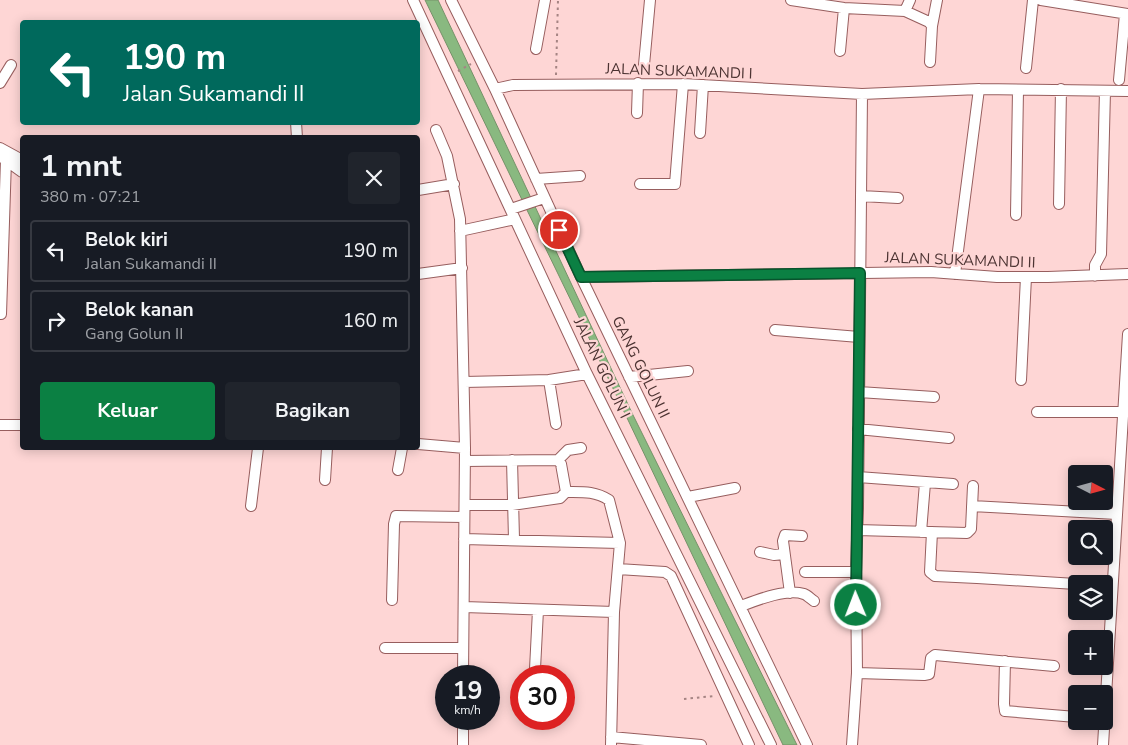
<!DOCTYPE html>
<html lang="id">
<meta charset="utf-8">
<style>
body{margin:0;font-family:"Nunito Sans",sans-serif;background:#20242c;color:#f1f3f6;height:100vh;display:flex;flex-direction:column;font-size:19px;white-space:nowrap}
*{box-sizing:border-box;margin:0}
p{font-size:16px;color:#9ea1a6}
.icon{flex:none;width:28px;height:28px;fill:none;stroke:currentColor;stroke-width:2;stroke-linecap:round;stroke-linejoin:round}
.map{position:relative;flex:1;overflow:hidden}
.side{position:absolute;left:20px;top:135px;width:400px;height:315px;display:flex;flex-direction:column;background:#171b24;border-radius:5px;box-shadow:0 2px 12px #0003}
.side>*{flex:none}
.banner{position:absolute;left:20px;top:20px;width:400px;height:105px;border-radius:5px;box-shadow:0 2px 12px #0003;background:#00695c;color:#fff;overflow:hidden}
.needle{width:32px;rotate:96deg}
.buttons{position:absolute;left:1068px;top:465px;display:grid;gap:10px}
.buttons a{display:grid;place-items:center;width:45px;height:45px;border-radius:5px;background:#171b24;box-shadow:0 2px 12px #0003;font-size:25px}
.speed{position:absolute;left:435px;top:665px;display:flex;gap:10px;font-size:25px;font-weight:700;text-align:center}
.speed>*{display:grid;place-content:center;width:65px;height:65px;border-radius:50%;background:#171b24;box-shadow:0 2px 12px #0003;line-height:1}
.speed small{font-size:12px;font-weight:400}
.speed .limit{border:8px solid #d22;background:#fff;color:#111}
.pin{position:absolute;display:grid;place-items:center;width:42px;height:42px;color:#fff;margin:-21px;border:2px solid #fff;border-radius:50%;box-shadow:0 1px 5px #0007}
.me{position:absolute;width:55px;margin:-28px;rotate:359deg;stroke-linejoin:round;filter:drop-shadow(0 0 4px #0008)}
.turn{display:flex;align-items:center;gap:18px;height:105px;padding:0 20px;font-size:22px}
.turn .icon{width:65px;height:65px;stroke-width:2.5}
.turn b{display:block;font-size:35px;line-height:42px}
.round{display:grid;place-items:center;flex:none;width:52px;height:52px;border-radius:5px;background:#20242c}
.head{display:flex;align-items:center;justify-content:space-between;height:85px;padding:0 20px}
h1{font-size:30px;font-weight:700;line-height:38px}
.cta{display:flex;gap:10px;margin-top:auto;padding:10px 20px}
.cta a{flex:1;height:58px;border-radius:5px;background:#0b8043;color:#fff;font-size:20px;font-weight:700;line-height:58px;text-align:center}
.cta a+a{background:#20242c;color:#f1f3f6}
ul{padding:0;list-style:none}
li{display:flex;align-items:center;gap:15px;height:62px;margin:0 10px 8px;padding:0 10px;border:2px solid #363941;border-radius:5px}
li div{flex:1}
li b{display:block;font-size:19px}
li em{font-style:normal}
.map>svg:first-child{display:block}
.water{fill:#89b980;stroke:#779169}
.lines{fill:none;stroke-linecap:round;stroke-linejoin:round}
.minor-casing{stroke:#975e5e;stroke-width:12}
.path{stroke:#a58483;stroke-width:2;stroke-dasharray:2.5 4;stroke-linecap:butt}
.minor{stroke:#fff;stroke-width:10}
.route-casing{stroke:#07532c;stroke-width:12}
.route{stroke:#0b8043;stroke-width:9}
.labels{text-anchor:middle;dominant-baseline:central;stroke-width:4.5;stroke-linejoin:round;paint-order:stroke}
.street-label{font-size:15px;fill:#4c3332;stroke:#fed6d5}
</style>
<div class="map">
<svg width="1128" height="745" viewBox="0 0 1128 745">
<rect width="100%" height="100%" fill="#fed6d5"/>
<path class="water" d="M425,0H438L632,413L797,745H783L577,313Z"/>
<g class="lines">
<g class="minor-casing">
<path id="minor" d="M413,0L587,374L771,745
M451,0L495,89L581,277L807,745
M791,0L844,8L905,11L929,22L932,26
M1041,0L1128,14
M905,11L910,0
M536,49L545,0
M840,51L844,8
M930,62L932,26L937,0
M644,65L650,0
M1026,68L1033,0
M1119,80L1125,14
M0,83L11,65
M495,89L513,85L683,84L862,94L979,89L1128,91
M637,113L638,83
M296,122L297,138
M436,130L447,156L460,219L465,448L463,676
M700,133L703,85
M0,148L22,160
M0,156L22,172
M536,179L580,176
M640,184H675L683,84
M418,190L454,184
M861,196L898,198
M1059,204L1061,89
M511,209L544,198
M1016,215L1018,90
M460,231L515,219
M418,274L462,268
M955,274L979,89
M1095,276V265L1101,254L1105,91
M581,277L931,272L997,277H1048L1128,274
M1,314L6,160
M775,330L859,337
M629,377L688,371
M549,380L556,424
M1021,380L1026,277
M464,382L549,380L587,374
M859,392L934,397
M1037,412H1122
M0,425H22
M858,429L949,438
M418,444L465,448
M512,460L514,539
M558,460L568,450L581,448
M465,461L558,460L561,464L566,492
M398,470L402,448
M858,477L953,484
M325,480L327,448
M688,497L735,488
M465,505H512L560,498L566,492C583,492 595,491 609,500L620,543L614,612L611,745
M251,506L258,448
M972,506L1117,514
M857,530L967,533L971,529L973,486
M921,532L925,483
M932,532L930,572L935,576L977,578L1076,584
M464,539L620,543
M760,552L774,555L784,554
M618,569L665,572L671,576L749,745
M805,572H856
M790,593L783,541L785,535L802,536
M392,600L394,524L396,516L464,517
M741,606C757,600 787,588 804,594C807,595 811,599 814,601
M464,607L614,612
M385,648H463
M1005,661L1004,704L1005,711L1076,717
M535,669L538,610
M857,673L924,675L929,674L931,658L935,655L1054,666
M611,737L701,745
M463,745V719
M852,745L857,673L856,572L858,508L862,94
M1103,745L1128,334"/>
</g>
<path class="path" d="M458,71L471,64
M556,75L558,0
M684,699L714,696"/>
<use href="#minor" class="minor"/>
</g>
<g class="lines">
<g class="route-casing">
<path id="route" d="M559,230L581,277L860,273L856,605"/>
</g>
<use href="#route" class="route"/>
</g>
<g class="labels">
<g class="street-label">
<text transform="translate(679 71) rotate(2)">JALAN SUKAMANDI I</text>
<text transform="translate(960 260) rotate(2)">JALAN SUKAMANDI II</text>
<text transform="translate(641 367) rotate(64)">GANG GOLUN II</text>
<text transform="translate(602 368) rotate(64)">JALAN GOLUN I</text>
</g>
</g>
</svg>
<div class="buttons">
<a><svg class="needle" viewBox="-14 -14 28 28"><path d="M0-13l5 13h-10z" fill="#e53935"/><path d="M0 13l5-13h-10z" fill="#9ea1a6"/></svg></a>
<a><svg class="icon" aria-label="search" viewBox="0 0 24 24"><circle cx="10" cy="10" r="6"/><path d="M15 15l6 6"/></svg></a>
<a><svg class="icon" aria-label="layers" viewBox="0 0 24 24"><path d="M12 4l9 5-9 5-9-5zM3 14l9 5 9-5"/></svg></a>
<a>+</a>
<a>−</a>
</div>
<div class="speed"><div>19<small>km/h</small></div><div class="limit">30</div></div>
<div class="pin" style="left:559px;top:230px;background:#d93025"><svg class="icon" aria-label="arrive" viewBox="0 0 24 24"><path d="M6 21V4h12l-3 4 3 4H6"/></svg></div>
<svg class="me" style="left:856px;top:605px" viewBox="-20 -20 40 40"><circle r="17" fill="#0b8043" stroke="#fff" stroke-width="3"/><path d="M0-11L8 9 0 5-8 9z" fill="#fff"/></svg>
<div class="banner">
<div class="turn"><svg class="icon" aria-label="left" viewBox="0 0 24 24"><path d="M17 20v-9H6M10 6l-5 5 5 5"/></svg><div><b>190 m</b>Jalan Sukamandi II</div></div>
</div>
<section class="side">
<div class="head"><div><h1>1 mnt</h1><p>380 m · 07:21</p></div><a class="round"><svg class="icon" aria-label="close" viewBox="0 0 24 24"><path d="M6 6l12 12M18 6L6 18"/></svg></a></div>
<ul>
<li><svg class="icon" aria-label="left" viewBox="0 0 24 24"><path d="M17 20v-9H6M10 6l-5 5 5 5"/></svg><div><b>Belok kiri</b><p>Jalan Sukamandi II</p></div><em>190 m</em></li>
<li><svg class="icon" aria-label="right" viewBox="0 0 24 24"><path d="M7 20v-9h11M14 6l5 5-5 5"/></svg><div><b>Belok kanan</b><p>Gang Golun II</p></div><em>160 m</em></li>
</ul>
<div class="cta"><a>Keluar</a><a>Bagikan</a></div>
</section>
</div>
